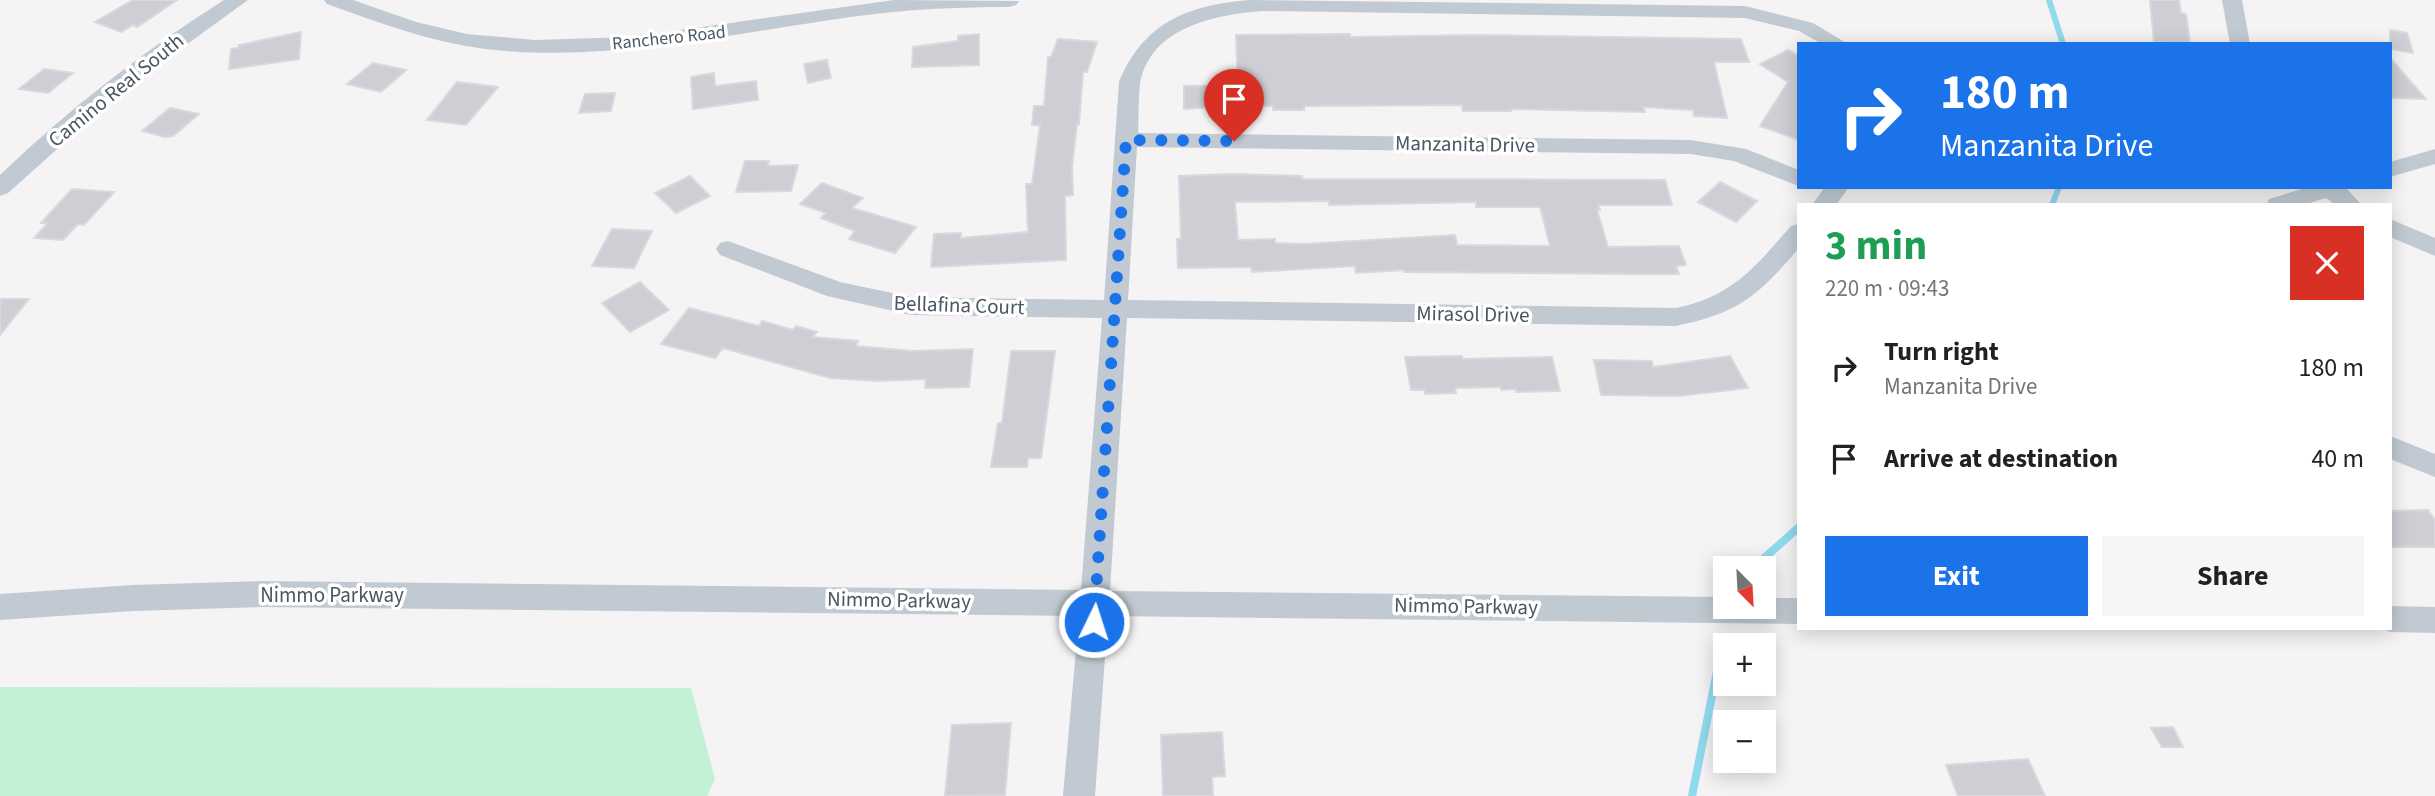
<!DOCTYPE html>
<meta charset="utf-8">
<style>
body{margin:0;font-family:"Source Sans 3",sans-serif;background:#f6f6f6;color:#202124;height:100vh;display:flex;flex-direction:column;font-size:26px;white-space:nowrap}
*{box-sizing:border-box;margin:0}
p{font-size:23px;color:#757577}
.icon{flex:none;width:38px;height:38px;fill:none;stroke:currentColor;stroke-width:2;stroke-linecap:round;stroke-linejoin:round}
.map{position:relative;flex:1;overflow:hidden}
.drawer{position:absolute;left:1797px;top:203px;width:595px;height:427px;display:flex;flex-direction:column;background:#fff;border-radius:0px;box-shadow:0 4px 18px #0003}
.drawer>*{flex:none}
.banner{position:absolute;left:1797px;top:42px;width:595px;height:147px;border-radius:0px;box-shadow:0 4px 18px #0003;background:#1a73e8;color:#fff;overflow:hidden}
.needle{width:46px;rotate:156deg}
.controls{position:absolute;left:1713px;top:556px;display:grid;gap:14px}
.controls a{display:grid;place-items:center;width:63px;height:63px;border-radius:0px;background:#fff;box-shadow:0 4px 18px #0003;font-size:35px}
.pin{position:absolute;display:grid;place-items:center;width:60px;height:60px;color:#fff;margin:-72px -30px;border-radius:50% 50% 50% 0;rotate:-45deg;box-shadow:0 0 7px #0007}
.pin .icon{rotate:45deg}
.me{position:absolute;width:77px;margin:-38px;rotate:4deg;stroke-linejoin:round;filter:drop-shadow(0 0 5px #0008)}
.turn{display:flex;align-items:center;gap:24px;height:147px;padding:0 28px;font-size:32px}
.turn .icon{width:91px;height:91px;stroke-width:2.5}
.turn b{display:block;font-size:49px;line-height:60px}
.round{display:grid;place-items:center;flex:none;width:74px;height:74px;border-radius:0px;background:#f6f6f6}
.headline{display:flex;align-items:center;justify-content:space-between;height:119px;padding:0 28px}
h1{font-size:42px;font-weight:700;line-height:52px;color:#1e9e55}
.button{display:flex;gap:14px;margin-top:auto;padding:14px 28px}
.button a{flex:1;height:80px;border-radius:0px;background:#1a73e8;color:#fff;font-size:28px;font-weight:700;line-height:80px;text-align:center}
.button a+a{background:#f6f6f6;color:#202124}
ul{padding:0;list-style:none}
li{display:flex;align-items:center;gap:21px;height:91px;padding:0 28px}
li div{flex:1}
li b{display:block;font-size:26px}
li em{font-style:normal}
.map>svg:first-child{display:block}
.green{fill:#c3f1d5}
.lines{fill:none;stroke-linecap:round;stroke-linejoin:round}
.stream-far1{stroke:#90daee;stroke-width:6}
.stream{stroke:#90daee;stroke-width:8}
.building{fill:#cdcfd5;stroke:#d7d9de;stroke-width:2;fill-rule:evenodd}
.minor{fill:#c1cad2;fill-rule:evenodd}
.route{stroke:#1a73e8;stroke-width:12;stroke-dasharray:0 21.6}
.labels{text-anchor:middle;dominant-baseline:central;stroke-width:7;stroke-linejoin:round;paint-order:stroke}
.far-street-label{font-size:18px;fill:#4a5661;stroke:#fff}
.street-label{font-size:21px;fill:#4a5661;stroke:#fff}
</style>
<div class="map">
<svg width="2435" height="796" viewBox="0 0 2435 796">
<rect width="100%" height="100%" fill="#f5f3f3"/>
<path class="green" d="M0,687L691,688L715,779L707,796H0Z"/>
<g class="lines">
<path class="stream-far1" d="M2049,0L2063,44
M2052,205L2059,187"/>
<path class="stream" d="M1752,569L1799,527
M1692,796L1719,661"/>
</g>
<path class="building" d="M133,0H177L137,27L133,25L121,32L95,22Z
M2150,0H2179L2181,13L2186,14L2190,44L2154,42Z
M2390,30L2407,33L2413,53L2390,49Z
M301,32L299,59L229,69L231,49L238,48L239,45Z
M979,34V65L912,67L913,47L958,41V36Z
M1350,34V37L1478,35L1741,39L1749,62H1714L1727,118L1694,116L1693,110L1643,107L1645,112L1511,109V111H1463L1462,105L1304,106V110H1273V106H1232L1184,109V86L1238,85L1236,35Z
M1058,39L1097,42L1087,72H1083L1079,124H1077L1072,168L1073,195L1065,196L1066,260L931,267L934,234L961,233V238L1028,232L1026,184H1032L1040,125H1032L1034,106H1044L1048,57H1051Z
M1788,50L1799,56V140L1760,126L1788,82L1760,64Z
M2390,58L2426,99L2390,98Z
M827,60L831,78L808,83L804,64Z
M373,63L406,70L381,92L347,84Z
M44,69L73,73L48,93L19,89Z
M714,73L715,86L756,81L758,100L693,109L691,77Z
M457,82L498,87L466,125L427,120Z
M615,93L611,111L579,113L585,94Z
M170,108L199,114L173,136L165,137L142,131Z
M745,161H769L767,166L798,165L791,191L736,192Z
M1233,174L1302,176V179L1665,180L1672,205H1598L1600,210H1597L1608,247L1679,246L1686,265L1676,266L1679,274H1636L1404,272V270L1356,273L1355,266L1252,272L1251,267L1178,268L1177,239H1181L1179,176ZM1329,201V205L1476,202V207H1540L1550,246L1457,245L1455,235L1303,244L1275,243V239L1238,240L1235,202Z
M690,176L710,196L676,213L655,193Z
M1720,182L1757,201L1736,222L1698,202Z
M822,183L863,198L852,208L916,227L895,253L849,239L855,231L821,218L826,213L800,204Z
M72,189L114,192L84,225L78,224L63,240L34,238L48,223H41Z
M612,229L652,231L634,268L592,266Z
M640,282L669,310L630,332L602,303Z
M0,299H29L0,335Z
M689,308L759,326L762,321L793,330L796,326L817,332L812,337L858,341L856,346L913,351L973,349L969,387L925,388L926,379L878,381L830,378L723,348L715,358L661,344Z
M1011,351H1055L1041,458H1028L1027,467H991L998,423H1002Z
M1462,356L1463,359L1552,357L1560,391L1516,392V389L1501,390V387L1455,388L1456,393L1425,394L1424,390H1411L1405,357Z
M1730,356L1748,388L1678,396L1601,395L1594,360L1652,361L1653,367Z
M2428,510L2435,520V547H2390V511Z
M1011,723L1005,795L945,796L952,725Z
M2173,727L2183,747H2162L2151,728Z
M1222,732L1225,776L1212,777L1213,796H1163L1161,735Z
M2028,759L2045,796H1958L1946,765Z"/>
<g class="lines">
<path class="minor" d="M224,0H248L121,92L8,193L0,196V175C69,109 143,51 224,0Z
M324,0H353L416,22L467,34L535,40L630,37L894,0L1019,1L1016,5L1009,7C961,7 913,9 866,15C740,31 613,64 485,49C431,42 379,23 327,4Z
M1250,0L1745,6L1813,23L1848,44H1822L1799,31L1745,18L1262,11C1215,15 1150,27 1140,84C1138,100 1139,117 1138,133L1691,140L1746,149L1799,170V186L1734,161L1691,154L1137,147L1128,300L1676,308C1733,296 1754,268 1791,226L1799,224V248C1758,296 1739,313 1676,326L1127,318L1110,591L1726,597V607H1764V598H1799V624L1108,616L1095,796H1063L1079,616L260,607L133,611L0,620V594L133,585L260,581L1081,590L1102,318L911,315L827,296L720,255L716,249L720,243L728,241L840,282L911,297L1104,300L1119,82C1144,22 1188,5 1250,0Z
M2222,0H2242L2250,44H2230Z
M2435,149V164L2390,177V162Z
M1825,187H1849L1836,205H1812Z
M2308,187H2345L2362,205H2335L2326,198L2303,205H2266L2269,199Z
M2390,219L2435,238V256L2390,237Z
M2390,436L2435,454V477L2390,459Z
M2390,606L2435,607V633L2390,632L2380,628H2390Z"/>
</g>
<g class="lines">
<path class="route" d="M1094,622L1126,140L1234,141"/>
</g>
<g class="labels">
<g class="far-street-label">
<text transform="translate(669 38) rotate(-6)">Ranchero Road</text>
</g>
<g class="street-label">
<text transform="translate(116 90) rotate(-39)">Camino Real South</text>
<text transform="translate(1465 144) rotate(1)">Manzanita Drive</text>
<text transform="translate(959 305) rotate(2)">Bellafina Court</text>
<text transform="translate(1473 314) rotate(1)">Mirasol Drive</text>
<text x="332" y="595">Nimmo Parkway</text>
<text transform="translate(899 600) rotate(1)">Nimmo Parkway</text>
<text transform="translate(1466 606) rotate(1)">Nimmo Parkway</text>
</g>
</g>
</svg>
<div class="controls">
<a><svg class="needle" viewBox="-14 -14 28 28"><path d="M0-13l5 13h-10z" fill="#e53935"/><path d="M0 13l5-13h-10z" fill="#757577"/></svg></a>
<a>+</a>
<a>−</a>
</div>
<div class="pin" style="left:1234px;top:141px;background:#d93025"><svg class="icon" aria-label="arrive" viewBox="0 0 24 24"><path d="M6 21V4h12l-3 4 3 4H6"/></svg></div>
<svg class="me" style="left:1094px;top:622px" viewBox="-20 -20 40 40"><circle r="17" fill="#1a73e8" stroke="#fff" stroke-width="3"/><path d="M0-11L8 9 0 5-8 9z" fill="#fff"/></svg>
<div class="banner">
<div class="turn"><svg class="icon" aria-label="right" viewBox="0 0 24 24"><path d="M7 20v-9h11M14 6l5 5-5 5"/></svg><div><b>180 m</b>Manzanita Drive</div></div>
</div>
<section class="drawer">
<div class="headline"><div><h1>3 min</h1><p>220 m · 09:43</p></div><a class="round" style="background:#d93025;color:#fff"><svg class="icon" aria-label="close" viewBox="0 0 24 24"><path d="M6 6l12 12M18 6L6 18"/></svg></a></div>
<ul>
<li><svg class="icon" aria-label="right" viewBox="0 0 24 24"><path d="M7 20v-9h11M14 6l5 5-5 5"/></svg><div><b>Turn right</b><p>Manzanita Drive</p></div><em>180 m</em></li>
<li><svg class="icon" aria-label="arrive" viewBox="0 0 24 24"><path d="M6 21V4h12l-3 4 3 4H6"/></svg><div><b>Arrive at destination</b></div><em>40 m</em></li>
</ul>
<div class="button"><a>Exit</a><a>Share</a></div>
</section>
</div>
